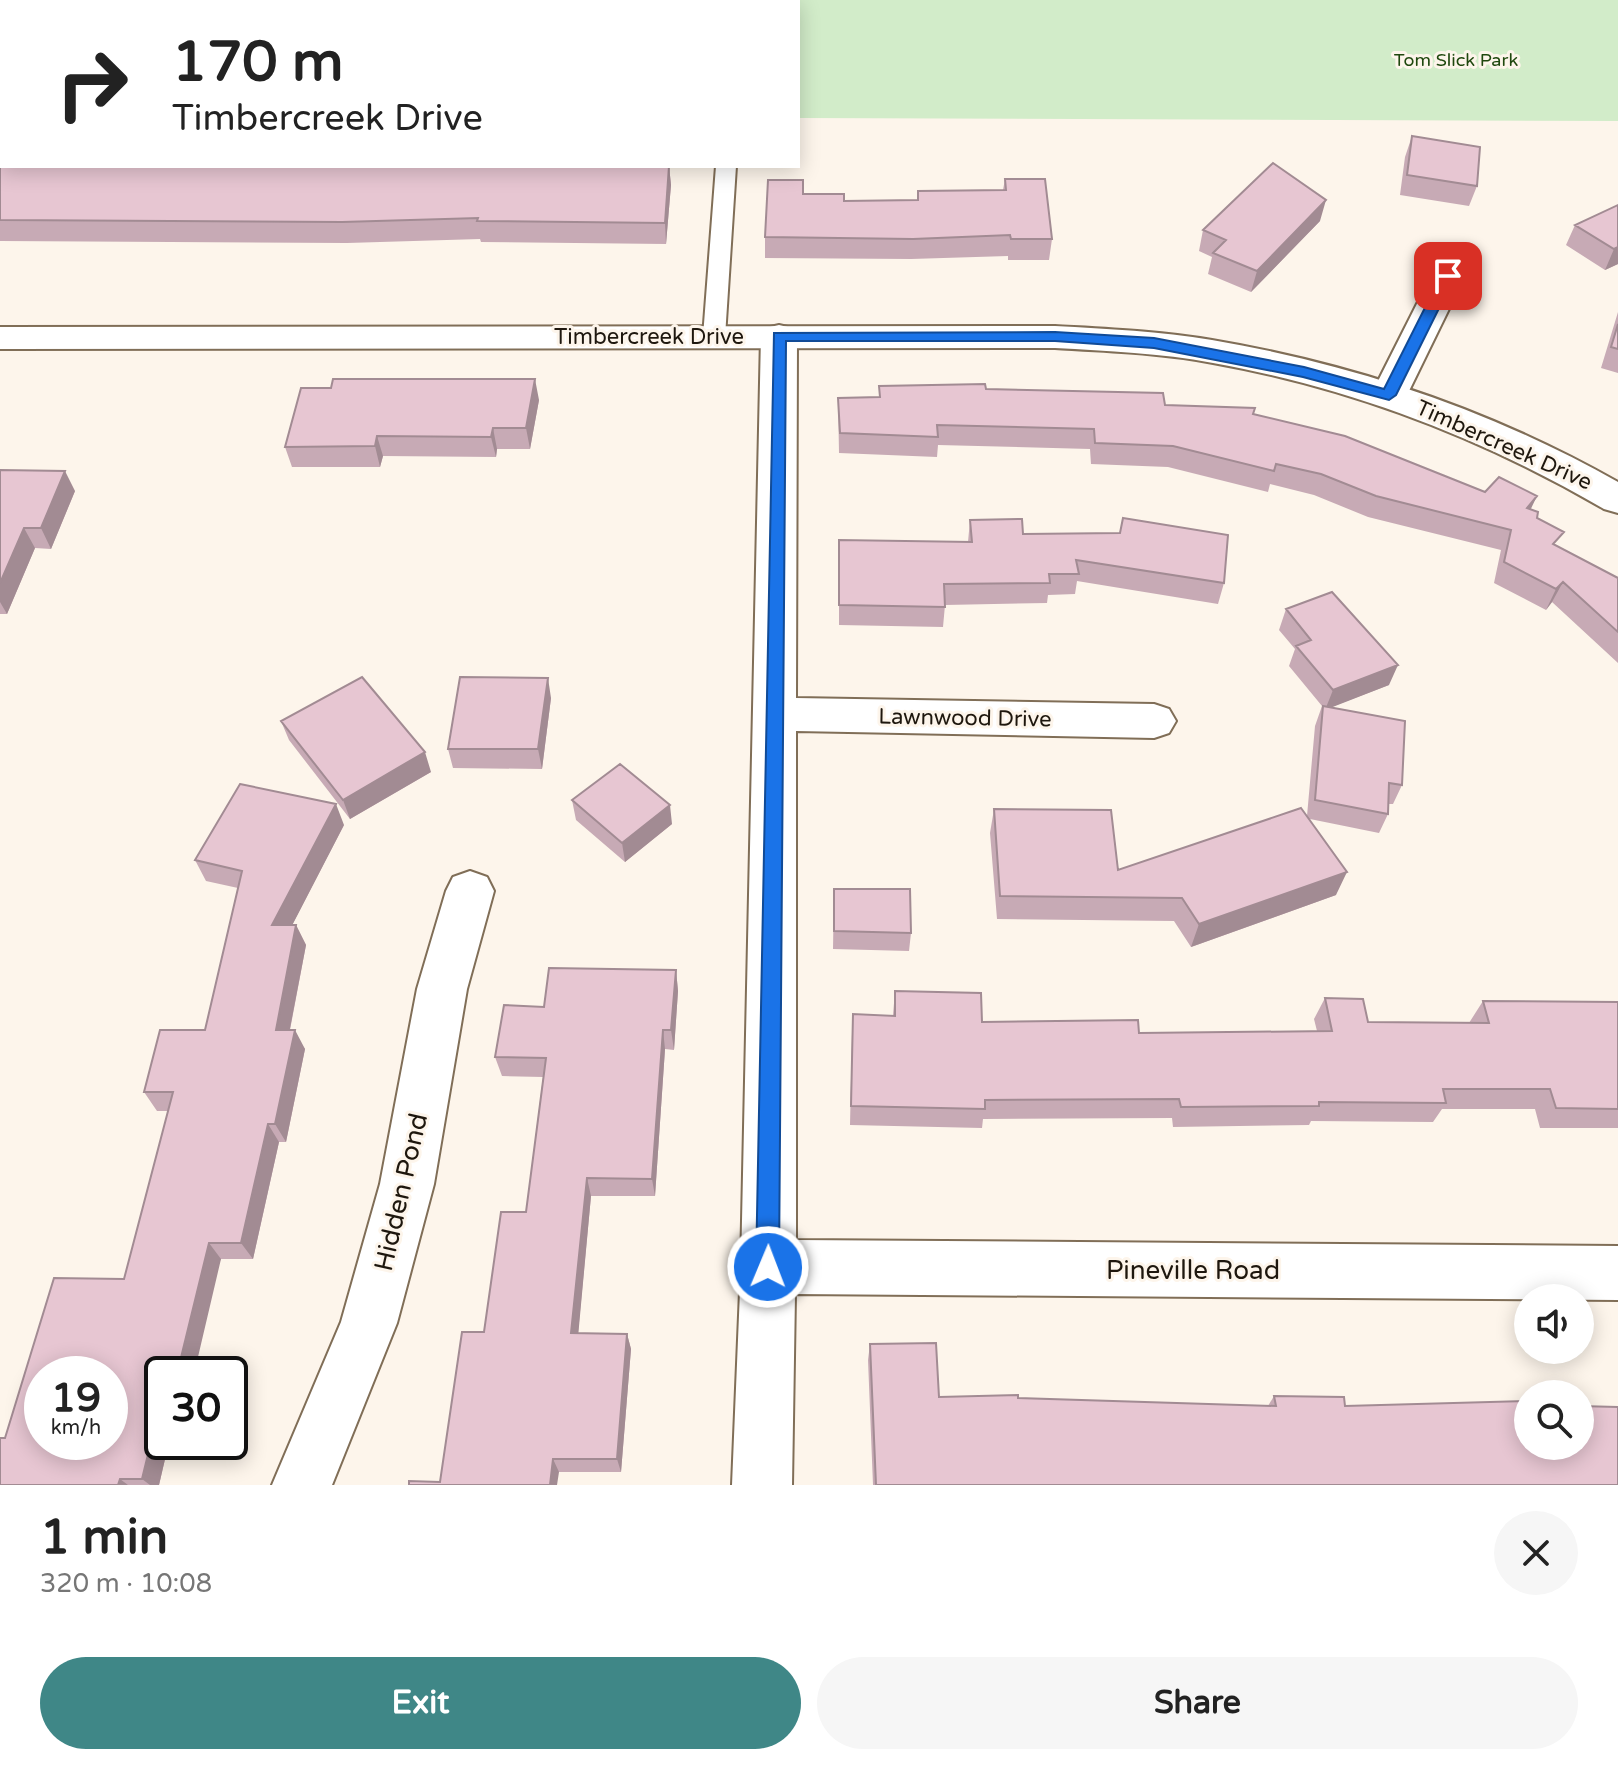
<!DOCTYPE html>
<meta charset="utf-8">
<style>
body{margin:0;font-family:"Varela Round",sans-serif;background:#f6f6f6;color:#222;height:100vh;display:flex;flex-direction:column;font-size:30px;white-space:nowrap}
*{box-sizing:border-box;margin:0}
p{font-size:26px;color:#767676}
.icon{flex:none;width:44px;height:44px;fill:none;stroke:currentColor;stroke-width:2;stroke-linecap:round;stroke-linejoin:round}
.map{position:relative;height:1485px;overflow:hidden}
.drawer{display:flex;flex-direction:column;background:#fff;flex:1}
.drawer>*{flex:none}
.guide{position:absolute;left:0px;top:0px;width:800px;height:168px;box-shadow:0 4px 20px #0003;background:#fff;color:#222;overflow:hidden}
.tools{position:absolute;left:1514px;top:1284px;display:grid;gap:16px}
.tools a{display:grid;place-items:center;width:80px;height:80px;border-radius:50%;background:#fff;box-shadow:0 4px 20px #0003;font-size:40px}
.speed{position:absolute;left:24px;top:1356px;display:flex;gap:16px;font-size:40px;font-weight:700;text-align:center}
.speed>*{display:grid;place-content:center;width:104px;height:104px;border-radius:50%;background:#fff;box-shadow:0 4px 20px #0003;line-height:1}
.speed small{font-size:20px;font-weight:400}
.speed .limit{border:4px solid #111;border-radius:12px;background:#fff;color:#111}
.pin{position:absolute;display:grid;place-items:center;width:68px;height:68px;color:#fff;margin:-34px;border-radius:16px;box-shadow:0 4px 12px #0006}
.me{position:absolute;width:88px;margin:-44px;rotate:1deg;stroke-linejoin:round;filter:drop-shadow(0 0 6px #0008)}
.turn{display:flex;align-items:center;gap:28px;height:168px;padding:0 40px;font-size:36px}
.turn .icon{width:104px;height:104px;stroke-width:2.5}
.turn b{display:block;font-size:56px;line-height:68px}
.round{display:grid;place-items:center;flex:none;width:84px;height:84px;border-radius:42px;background:#f6f6f6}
.headline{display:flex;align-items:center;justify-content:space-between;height:136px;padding:0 40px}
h1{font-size:48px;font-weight:700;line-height:60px}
.cta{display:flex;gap:16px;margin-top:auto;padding:16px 40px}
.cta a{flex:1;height:92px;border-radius:48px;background:#3f8787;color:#fff;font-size:32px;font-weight:700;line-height:92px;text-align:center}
.cta a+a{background:#f6f6f6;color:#222}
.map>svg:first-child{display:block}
.green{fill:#d2ecc9}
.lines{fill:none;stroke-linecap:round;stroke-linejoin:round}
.lane-casing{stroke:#806e57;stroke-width:4}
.street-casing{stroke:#806e57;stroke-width:4}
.secondary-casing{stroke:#806e57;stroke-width:4}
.lane{fill:#fff;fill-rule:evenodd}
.street{fill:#fff;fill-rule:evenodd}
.secondary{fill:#fff;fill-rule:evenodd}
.wall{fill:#c7aab5}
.shaded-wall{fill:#a28b93}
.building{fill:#e7c6d2;stroke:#a28b93;stroke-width:2;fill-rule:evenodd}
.route{fill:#1a73e8;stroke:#114b97;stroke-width:2}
.labels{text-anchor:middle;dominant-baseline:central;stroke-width:6;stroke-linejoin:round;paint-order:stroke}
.far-park-label{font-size:18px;fill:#1f480e;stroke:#fdf5eb}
.street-label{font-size:22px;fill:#1e170e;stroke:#fdf5eb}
.near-street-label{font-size:26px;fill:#1e170e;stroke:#fdf5eb}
</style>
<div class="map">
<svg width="1618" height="1485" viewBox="0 0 1618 1485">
<rect width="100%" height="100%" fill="#fdf5eb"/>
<path class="green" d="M0,0H1618V121L798,118V2H2L0,116Z"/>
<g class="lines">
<g class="lane-casing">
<path id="lane" d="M0,132H2V144H0Z
M716,166H736L725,337L722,342H706L703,337Z"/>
</g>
<g class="street-casing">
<path id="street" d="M1448,266L1460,269L1465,276L1407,395L1402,404L1389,407L1376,404L1371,395L1431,276L1436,269Z
M779,325L792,328L797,336L796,698L1154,704L1169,709L1176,721L1169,733L1154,738L796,731V1240L1618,1246V1300L795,1294L792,1485H732L741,1267L761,336L766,328Z
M470,871L487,877L494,891L467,989L434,1184L397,1323L332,1485H272L341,1322L380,1184L417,989L446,891L453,877Z"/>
</g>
<g class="secondary-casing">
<path id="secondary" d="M1055,326C1108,329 1160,331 1212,340C1354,364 1493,411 1618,482V513L1604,509C1482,438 1352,388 1213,363C1160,353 1108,351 1055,348L0,349V327Z"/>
</g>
<use href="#lane" class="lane"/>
<use href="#street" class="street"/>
<use href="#secondary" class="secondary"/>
</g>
<path class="wall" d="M1412,136L1477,186L1469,206L1400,195L1405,157Z
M0,159L669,166L671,185L666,244L481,242L480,239L347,243L0,241Z
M1005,179L1052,239L1049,260H1008V256L911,259L765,258V237L844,201L917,200L918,191L1003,190Z
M1618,205V264L1605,270L1566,245L1575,225Z
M1320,221L1251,292L1208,274L1212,257L1199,251L1203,230Z
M1618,312V373L1601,368Z
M879,386L986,389L1254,414L1531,509L1556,546L1618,578V663L1552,602L1546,610L1494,583L1501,550L1368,517L1314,495L1270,484L1268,492L1168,467L1091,464L1090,449L938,445L937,457L839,453L838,398L879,397Z
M539,400L530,449H497L496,457L383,456L380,467H292L285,447Z
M0,470L75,491L51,549L35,548L7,614H0Z
M970,520L1224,583L1218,604L1077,581L1075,594L1048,595L1047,603L945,605L943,627L839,625V540L968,542Z
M1286,609L1389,685L1331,707L1402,785L1393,804H1388V814L1379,833L1310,819L1336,895L1191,947L1174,921L997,919L990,833L994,809L1118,870L1307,816L1315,726L1322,706L1289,666L1295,649L1279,630Z
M551,698L542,769L453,768L448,749Z
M281,721L431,772L350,819L289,740Z
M572,800L672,824L625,862L576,820Z
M344,825L292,925H296L306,945L290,1030L305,1049L286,1142H279L253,1259H221L162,1374V1442H169L159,1485H0L5,1438L124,1279L168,1111H157L144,1092L205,1030L238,888L206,881L195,860Z
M834,889L911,933L909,951L833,949Z
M676,970L678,991L674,1050L665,1049L655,1196H591L578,1333L627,1334L631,1349L621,1472H559L440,1482L484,1332L526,1212L543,1077L502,1076L495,1057L544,1007Z
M895,991L982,1022L1139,1033L1317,1031L1314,1019L1325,998L1368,1022L1469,1023L1483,1001L1618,1002V1128H1540L1535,1109H1442L1433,1122L1311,1121L1309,1125L1173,1127L1172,1118L983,1119L982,1128L850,1125L852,1034L893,1015Z
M870,1344L939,1397L1268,1406L1274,1396L1345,1406L1528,1446L1618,1485H873L868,1360Z"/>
<path class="shaded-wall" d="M669,166L671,185L666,244L665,223Z
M1326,200L1320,221L1251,292L1257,271Z
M1618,247V264L1605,270L1614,249Z
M535,379L539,400L530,449L526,428Z
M493,428L497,449L496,457L491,437Z
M377,436L383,456L380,467L375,446Z
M65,471L75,491L51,549L41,528Z
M1537,496L1527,517V508Z
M24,528L35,548L7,614L0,602V583Z
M1563,582L1552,602L1546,610L1556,589Z
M1398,665L1389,685L1325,710L1333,690Z
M548,678L551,698L542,769L538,749Z
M425,752L431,772L350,819L343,800Z
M336,804L344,825L282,945L272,925Z
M670,805L672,824L625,862L622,843Z
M1347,872L1336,895L1191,947L1199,924Z
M296,925L306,945L286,1049L276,1030Z
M676,970L678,991L674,1050L671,1030Z
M295,1030L305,1049L286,1142L275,1124Z
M663,1030L665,1049L655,1196L652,1179Z
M268,1124L279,1142L253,1259L241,1243Z
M587,1178L591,1196L577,1348L571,1333Z
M209,1243L221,1259L194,1374H177Z
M627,1334L631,1349L621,1472L617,1459Z
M161,1401L162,1402V1442H169L159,1485H150L142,1479Z
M553,1459L559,1472L557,1485H550Z
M120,1479L128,1485H118Z"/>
<path class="building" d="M1412,136L1480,147L1477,186L1407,175Z
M0,159H2V166H669L665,223L477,221L478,218L342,222L0,220Z
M1273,163L1326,200L1257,271L1213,253L1226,240L1203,230Z
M1005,179H1045L1052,239H1011L1010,235L913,239L765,237L768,180H803V194H844V201L918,200V191L1006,190Z
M1618,205V247L1614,249L1575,225Z
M1618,324V349L1611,347Z
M333,379H535L526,428H493L491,437L377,436L375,446L285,447L301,388H331Z
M985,384L986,389L1163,393L1165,405L1255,408L1253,414L1345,436L1485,492L1499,477L1537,496L1527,508L1538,512L1537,518L1564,532L1553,544L1618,578V632L1563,582L1556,589L1504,562L1511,530L1376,496L1321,474L1276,464L1274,471L1173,446L1095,443L1094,429L937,425L938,437L840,433L838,398L880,397L879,386Z
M0,470L65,471L41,528H24L0,583Z
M1123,518L1228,535L1224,583L1076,560L1079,574H1049L1050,583L944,584L945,607L839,605V540L972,542L970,520L1022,519L1023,534L1120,533Z
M1332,592L1398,665L1333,690L1296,646L1311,640L1286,609Z
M362,677L425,752L343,800L281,721Z
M460,677L548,678L538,749H448Z
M1323,706L1405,721L1402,785L1389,783L1388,814L1315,800Z
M620,764L670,805L622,843L572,800Z
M240,784L336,804L272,925H296L276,1030H295L275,1124H268L241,1243H209L177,1374H162V1401H161L142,1479H120L118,1485H0V1438H5L54,1278L124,1279L173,1092H144L160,1030H205L242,871L195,860ZM42,1374H110V1442H42Z
M1301,808L1347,872L1199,924L1182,898L1000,896L994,809L1111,810L1118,870Z
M834,889H910L911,933L834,931Z
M549,968L676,970L671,1030H663L652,1179L587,1178L571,1333L627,1334L617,1459H553L550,1485H409V1481L440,1482L462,1332H484L501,1212H526L546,1058L495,1057L504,1005L544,1007Z
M895,991L981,993L982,1022L1138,1020L1139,1033L1332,1031L1325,998L1363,999L1368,1022L1489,1023L1483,1001L1618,1002V1109L1556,1108L1550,1089H1443L1446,1103L1319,1102V1106L1181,1107L1179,1099L985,1100V1109L851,1106L853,1014L895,1016Z
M936,1343L939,1397L1018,1395V1398L1276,1406L1274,1396L1344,1397L1345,1406L1528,1401V1446H1580V1406L1618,1407V1485H876L870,1344Z"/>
<path class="route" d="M1448,271L1455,276L1396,395L1389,400L1303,377L1154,348L1055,341H786L779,1267L776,1275L768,1278L760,1275L756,1267L774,333L1055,332L1154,338L1304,367L1384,389L1441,276Z"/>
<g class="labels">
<g class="far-park-label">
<text x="1456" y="60">Tom Slick Park</text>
</g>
<g class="street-label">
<text x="649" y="337">Timbercreek Drive</text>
<text transform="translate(1504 445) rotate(24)">Timbercreek Drive</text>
<text transform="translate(965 718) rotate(1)">Lawnwood Drive</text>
</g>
<g class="near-street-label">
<text transform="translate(401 1192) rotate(-77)">Hidden Pond</text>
<text x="1193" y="1270">Pineville Road</text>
</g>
</g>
</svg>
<div class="tools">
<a><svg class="icon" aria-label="sound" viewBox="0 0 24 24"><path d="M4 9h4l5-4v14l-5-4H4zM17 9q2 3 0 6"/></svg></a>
<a><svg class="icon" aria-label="search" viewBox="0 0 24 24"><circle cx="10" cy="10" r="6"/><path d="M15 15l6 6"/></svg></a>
</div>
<div class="speed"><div>19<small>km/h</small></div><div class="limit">30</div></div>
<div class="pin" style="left:1448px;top:276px;background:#d93025"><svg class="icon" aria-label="arrive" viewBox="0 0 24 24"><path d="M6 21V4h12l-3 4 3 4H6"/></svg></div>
<svg class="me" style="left:768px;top:1267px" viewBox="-20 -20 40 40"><circle r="17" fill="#1a73e8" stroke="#fff" stroke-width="3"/><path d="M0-11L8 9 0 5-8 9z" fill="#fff"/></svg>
<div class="guide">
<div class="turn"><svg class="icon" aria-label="right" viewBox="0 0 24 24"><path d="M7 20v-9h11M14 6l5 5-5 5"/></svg><div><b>170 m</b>Timbercreek Drive</div></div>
</div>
</div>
<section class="drawer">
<div class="headline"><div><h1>1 min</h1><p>320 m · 10:08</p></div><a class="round"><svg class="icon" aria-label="close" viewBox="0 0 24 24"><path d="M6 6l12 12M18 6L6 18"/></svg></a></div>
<div class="cta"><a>Exit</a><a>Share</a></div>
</section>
